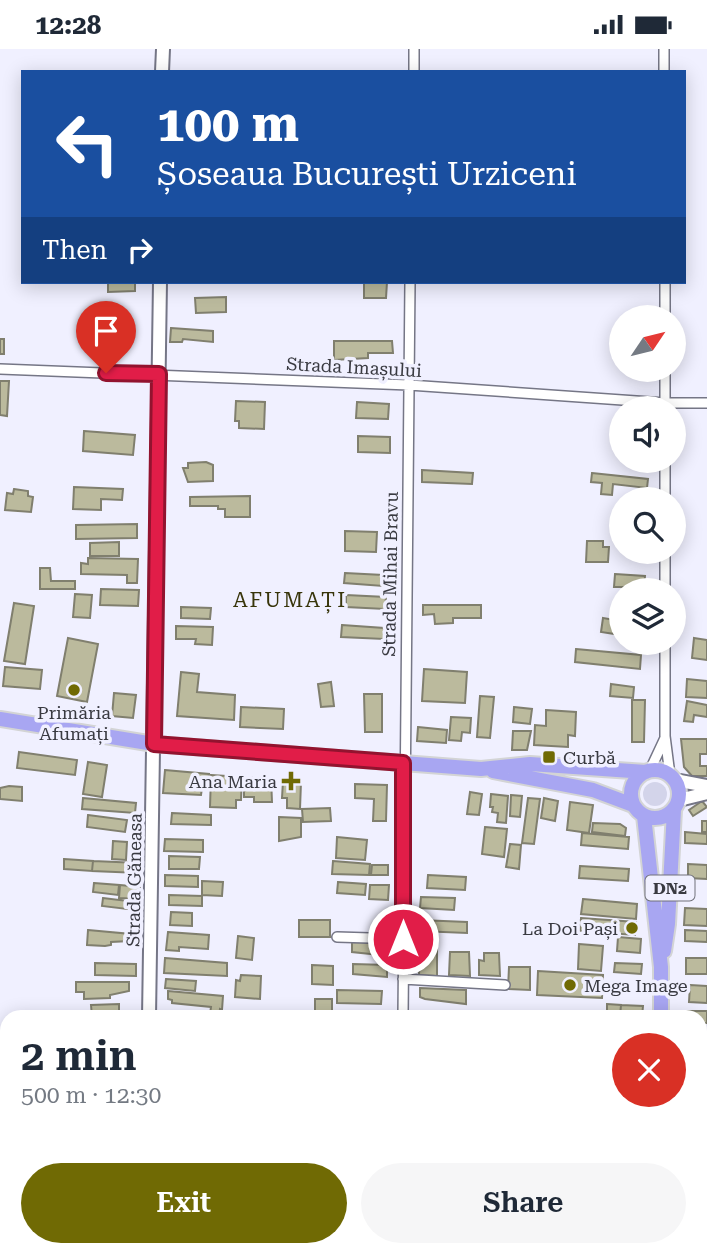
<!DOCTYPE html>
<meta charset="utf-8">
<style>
body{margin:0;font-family:"Roboto Serif",serif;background:#f6f6f7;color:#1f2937;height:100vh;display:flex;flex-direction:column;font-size:26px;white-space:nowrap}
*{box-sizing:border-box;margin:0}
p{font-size:23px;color:#747a83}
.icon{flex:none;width:38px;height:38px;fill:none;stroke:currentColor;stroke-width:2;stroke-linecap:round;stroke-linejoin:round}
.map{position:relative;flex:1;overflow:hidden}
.drawer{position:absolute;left:0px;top:961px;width:707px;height:247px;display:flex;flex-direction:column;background:#fff;border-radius:21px 21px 0 0;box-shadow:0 4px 18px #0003}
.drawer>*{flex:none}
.hud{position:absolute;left:21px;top:21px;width:665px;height:214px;border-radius:0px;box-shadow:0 4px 18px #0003;background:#1a4fa0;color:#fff;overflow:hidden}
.needle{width:46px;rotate:55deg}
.controls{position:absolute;left:609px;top:256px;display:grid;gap:14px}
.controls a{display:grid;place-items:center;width:77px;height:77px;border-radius:50%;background:#fff;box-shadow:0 4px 18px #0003;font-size:35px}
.pin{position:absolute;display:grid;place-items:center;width:60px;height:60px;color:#fff;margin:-72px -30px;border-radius:50% 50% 50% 0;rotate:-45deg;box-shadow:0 0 7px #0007}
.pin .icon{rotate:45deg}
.me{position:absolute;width:77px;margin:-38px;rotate:0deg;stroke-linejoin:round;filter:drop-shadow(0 0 5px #0008)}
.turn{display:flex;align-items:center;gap:24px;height:147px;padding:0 21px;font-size:32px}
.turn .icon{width:91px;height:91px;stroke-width:2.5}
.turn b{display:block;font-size:49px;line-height:60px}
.then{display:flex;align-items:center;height:66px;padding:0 21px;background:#0003;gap:14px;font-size:26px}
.round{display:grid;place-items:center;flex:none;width:74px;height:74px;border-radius:37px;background:#f6f6f7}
.head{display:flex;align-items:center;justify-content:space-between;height:119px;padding:0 21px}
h1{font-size:42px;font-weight:600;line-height:52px}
.primary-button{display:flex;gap:14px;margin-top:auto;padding:14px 21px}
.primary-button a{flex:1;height:80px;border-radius:42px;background:#706a04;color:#fff;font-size:28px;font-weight:600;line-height:80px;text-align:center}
.primary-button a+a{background:#f6f6f7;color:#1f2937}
.status{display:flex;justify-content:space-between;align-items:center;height:49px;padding:0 35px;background:#fff;direction:ltr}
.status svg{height:19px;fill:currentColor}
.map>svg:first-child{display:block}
.green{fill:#d3d4ea}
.building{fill:#bbba9d;stroke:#807f6e;stroke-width:2}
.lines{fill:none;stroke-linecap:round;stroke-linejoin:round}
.minor-casing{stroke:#757686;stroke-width:12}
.secondary-casing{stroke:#757686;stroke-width:16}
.trunk-casing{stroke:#d3d4d5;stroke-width:18}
.minor{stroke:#fff;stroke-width:9}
.secondary{stroke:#fff;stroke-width:12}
.trunk{stroke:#a8a6f2;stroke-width:14}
.route-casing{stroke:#92132f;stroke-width:18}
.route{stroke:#e11d48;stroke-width:12}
.poi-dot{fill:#706a04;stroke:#f0f0ff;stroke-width:2.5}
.labels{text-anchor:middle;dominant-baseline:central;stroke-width:7;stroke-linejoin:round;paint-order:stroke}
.shield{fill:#f0f0ff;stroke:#70717a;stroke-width:2}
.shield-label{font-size:16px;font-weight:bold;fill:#393a41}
.street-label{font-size:18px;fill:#393a41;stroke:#f0f0ff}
.poi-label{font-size:18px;fill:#393a41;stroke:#f0f0ff;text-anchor:start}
.quarter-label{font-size:21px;letter-spacing:2px;fill:#38350b;stroke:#f0f0ff}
</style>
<div class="status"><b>12:28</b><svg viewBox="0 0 49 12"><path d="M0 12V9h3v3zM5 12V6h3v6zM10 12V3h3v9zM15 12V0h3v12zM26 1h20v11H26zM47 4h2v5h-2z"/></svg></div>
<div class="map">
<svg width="707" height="1207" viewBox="0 0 707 1207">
<rect width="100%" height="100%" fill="#f0f0ff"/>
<path class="green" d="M643 745a12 12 0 1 1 24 0a12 12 0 1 1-24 0Z"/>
<path class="building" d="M108,233H135V242L108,243Z
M364,233H387L386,249H364Z
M226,248V263L196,264L195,249Z
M171,279L213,282V293L183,290L182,293H170Z
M0,290H4V305H0Z
M334,292H392L393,304H368V309L334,311Z
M0,332H9L7,367L0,366Z
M236,352L265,353L264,380L239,379V372H235Z
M357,353L389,355L388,370L356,369Z
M84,382L135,386L133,406L83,402Z
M358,387L390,388V404L358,403Z
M206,413L213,416V432L188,433L183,419H188V414Z
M422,421L473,424L472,435L422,433Z
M592,424L648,430L647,439L613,435L612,446L601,445L602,434L591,433Z
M74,438L123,440L122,451L101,450V461L73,460Z
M14,440L28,442V447L33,448L31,463L5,461L7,444L13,445Z
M250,447V468H225V460H218V457H190V448Z
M616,467L621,468V487H615Z
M137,475V489L76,490V476Z
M345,482L377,483L376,503L345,502Z
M587,492H603V498H609L608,513H586Z
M119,493V507H90V494Z
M88,509L138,510L137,534H127V526L81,525V514L88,515Z
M40,519H50L51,532H75V540H40Z
M345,524L383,526V537L344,534Z
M615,525L645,527L644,538H614Z
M101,540L139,541L138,557L100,556Z
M75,545L92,546L90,569L73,568Z
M346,546L386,548L385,560L346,558Z
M14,554L34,557L25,615L4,612Z
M423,556H481V569H453V574L435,575L434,565L423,566Z
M181,558L211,559L210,570L181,569Z
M603,569L621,572V586L601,583Z
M342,576L384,579V590L341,588Z
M176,577L213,578L212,596L195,595L196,590H176Z
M68,589L98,595L87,653L57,647Z
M694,589L707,591V611L692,609Z
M576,600L641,606L640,620L575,613Z
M5,618L42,621L40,640L3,637Z
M424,620L467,623L465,654L422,652Z
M181,623L199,625L197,643L235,646L234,671L177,667Z
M687,630L707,632V649L686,648Z
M331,633L334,657L321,658L318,635Z
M611,635L634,638L633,649L610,647Z
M114,644L136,646L133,669L112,667Z
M364,645H382V683H365Z
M480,647L494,648L490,689L477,688Z
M632,651H645L644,693H632Z
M687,652L707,656V668L694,666L693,673L684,672Z
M241,658L284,660L283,680L240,678Z
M514,658L532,660L530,675L513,673Z
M546,661L576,663L575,687L568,686V698L534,696L535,676L546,677Z
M451,668L471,669L470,684L462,683L461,692L449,691Z
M418,678L447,681L446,694L417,692Z
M513,682H531L527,701H512Z
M681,690H707V705H700V717H707V727H692L684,718Z
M19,703L77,711L75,726L17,719Z
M88,713L107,716L102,748L83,745Z
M165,721L209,725L208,739H202L201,746L163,744Z
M211,726L242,728L241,751H236V759L210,758Z
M244,728H271L272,753H254V748H244Z
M283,732L301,733L300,760L287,759V749H282Z
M355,735L387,736L386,772H373L374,750L355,749Z
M9,737L22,738V752L0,750V739Z
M470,743L482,745L479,766L467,765Z
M491,745L508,747L506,774L497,773L498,764L492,763L493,758H490Z
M511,746L522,747L520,768L510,767Z
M83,749L136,754L135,764L82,760Z
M528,749L540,750L534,795L522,794Z
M544,749L558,752L555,772L541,769Z
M702,752L707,758L693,767L689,761Z
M570,753L593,756L589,784L567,781Z
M330,759L331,772L303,773L302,760Z
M172,764L211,766V776L171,775Z
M88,766L127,771L125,783L87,778Z
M279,768L301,769V788L279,792Z
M702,772H707V783H702Z
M593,774L620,775L626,779L625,787L592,783Z
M485,778L507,780L504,808L482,805Z
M685,783L707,785V795L685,794Z
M582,784L629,788L628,800L581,796Z
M337,788L367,791L365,811L336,809Z
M165,790L203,791V803L164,802Z
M113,792L127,793L126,811L112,810Z
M510,795L521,796L519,820L506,818Z
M169,807L200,808L199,820H169Z
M64,810L93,812L92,822L64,820Z
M93,812L139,814V824L92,822Z
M333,812L370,815L369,826L332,825Z
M688,815L707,816V830L688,829Z
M372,816H388V826H371Z
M580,817L629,820L628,832L579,829Z
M165,826L198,827V838L165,837Z
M428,826L466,828L465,841L427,839Z
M202,832L223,833L222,847L202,846Z
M338,833L366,835L365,846L337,844Z
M94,834L119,836L118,846L93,843Z
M120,836L140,838L139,850L119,849Z
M370,836H389L388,851L369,850Z
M169,846L202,847V857L169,856Z
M421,848L455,849L454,861L420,859Z
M103,849L136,853L135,861L102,857Z
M583,850L637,855L636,870L581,865Z
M685,859L707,860V877L684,876Z
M171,863L192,864V877L170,876Z
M581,869L636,873L635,886L580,882Z
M299,871H330V888H299Z
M419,871L467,873V884L419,882Z
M88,881L131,885L130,892L111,893V896L105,897L87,896Z
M685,881L707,882V893L685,892Z
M168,883L209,886L208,900L179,898V902L166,901Z
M238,887L254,889L252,911L236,909Z
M618,888L641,890L640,904L617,902Z
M352,893L389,894V907L352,903Z
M579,895L603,897L601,922L578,920Z
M420,897H437V927L419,926Z
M450,903H469L470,927L449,926Z
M484,904H499L500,927L479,926V911L484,912Z
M165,909L227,914V927L164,924Z
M686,909H707V925H686Z
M95,914L136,915V927L95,926Z
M615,914L642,915L641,925L614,923Z
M353,915L387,916V928L353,925Z
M312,916L333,917V936L312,935Z
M509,918H530V941L508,940Z
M538,922L603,926L602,949L537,946Z
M241,926L261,927L260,950L235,948L236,931L240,932Z
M166,930L196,932L195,942L165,939Z
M76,933H129V942L110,946V949L84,950V943H76Z
M690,936L707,937V954L689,953Z
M420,939L466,941V955L425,950L420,948Z
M337,941L382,942L381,955L337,954Z
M168,942L223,947L222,961L220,960L219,966L210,965L211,958L172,954V951L168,950Z
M315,950H332V968H315Z
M119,955V968H92L91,956Z
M607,955L621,956L620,967L607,966Z
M621,956L643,957L642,968H620Z
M680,962H707V974H700V968H680Z
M167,965L200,968H167Z
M700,995H707V1004H700Z
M700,1031H707V1048H700Z
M700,1058L707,1059V1068H700Z
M700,1089H707V1100H700Z
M700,1120L707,1121V1131H700Z
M700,1159L707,1160V1174H700Z
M702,1179H707V1195L700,1194Z
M87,1200H121V1205Z
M163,1200H192V1207L162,1206Z
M258,1200H275L274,1207H257Z
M287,1200H305L306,1207H286Z
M317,1200H330L329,1207H317Z
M207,1201L231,1205L230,1207H206Z
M332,1201L355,1203V1207H331Z"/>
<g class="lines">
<g class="minor-casing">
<path id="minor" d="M664,0V23
M414,23V0
M665,233V268
M0,320L409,336L665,354H707
M665,320V357
M665,411V450
M665,502V541
M665,593V687L670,726
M650,721L665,689
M337,888L403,890
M403,930L505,936
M403,968L410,233
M649,1200L707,1204
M401,1207V1200"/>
</g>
<g class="secondary-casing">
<path id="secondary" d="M162,23L163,0
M675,731L707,737
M679,751L707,744
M149,968L160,233
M145,1207V1200"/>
</g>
<g class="trunk-casing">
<path id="trunk" d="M0,670L154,695L481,720L530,715L646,723
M631 745a24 24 0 1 1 48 0a24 24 0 1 1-48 0Z
M493,722L593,741L633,756
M644,767L661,918V968
M664,902L668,875L674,761
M660,1207V1200"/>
</g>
<use href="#minor" class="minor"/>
<use href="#secondary" class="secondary"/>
<use href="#trunk" class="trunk"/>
</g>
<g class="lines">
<g class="route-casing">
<path id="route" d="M106,324L159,325L154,695L403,714V890"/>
</g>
<use href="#route" class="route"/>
</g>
<g class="poi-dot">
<circle cx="74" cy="641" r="7"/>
<rect x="542" y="701" width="14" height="14" rx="3.5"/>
<path d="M287.5 721.5h7v7h7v7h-7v7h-7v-7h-7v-7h7z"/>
<circle cx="632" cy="879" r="7"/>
<circle cx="570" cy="936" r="7"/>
</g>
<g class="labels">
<rect class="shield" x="645.5" y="826.5" width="49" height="25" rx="5"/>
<g class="shield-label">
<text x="670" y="839">DN2</text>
</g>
<g class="street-label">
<text transform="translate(354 318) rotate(3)">Strada Imașului</text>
<text transform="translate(390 525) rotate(-89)">Strada Mihai Bravu</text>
<text transform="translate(134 831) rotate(-89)">Strada Găneasa</text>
</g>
<g class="poi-label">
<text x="74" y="663" text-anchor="middle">Primăria<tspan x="74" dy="21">Afumați</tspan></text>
<text x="563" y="708">Curbă</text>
<text x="277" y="732" text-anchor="end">Ana Maria</text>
<text x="618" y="879" text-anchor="end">La Doi Pași</text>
<text x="584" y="936">Mega Image</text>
</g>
<g class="quarter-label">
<text x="290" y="551">AFUMAȚI</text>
</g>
</g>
</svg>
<div class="controls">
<a><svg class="needle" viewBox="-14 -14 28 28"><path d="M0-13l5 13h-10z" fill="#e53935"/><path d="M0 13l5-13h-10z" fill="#747a83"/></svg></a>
<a><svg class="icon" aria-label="sound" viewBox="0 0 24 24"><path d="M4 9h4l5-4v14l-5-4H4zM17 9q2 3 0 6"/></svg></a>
<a><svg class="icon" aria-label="search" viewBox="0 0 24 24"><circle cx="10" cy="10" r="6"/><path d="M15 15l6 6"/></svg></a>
<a><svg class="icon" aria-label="layers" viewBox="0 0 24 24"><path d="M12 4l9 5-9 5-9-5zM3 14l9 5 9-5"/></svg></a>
</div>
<div class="pin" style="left:106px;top:324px;background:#d93025"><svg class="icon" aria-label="arrive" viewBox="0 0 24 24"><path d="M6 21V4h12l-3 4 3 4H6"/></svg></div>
<svg class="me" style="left:403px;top:890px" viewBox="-20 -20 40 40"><circle r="17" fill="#e11d48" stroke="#fff" stroke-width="3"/><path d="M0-11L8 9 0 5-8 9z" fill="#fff"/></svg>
<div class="hud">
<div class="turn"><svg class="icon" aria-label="left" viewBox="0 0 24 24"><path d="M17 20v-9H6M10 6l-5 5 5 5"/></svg><div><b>100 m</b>Șoseaua București Urziceni</div></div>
<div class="then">Then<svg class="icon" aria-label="right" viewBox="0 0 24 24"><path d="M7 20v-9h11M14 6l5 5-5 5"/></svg></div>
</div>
<section class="drawer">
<div class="head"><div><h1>2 min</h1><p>500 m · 12:30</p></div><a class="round" style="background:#d93025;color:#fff"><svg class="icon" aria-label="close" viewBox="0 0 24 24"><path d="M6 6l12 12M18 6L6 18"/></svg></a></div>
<div class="primary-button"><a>Exit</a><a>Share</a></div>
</section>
</div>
